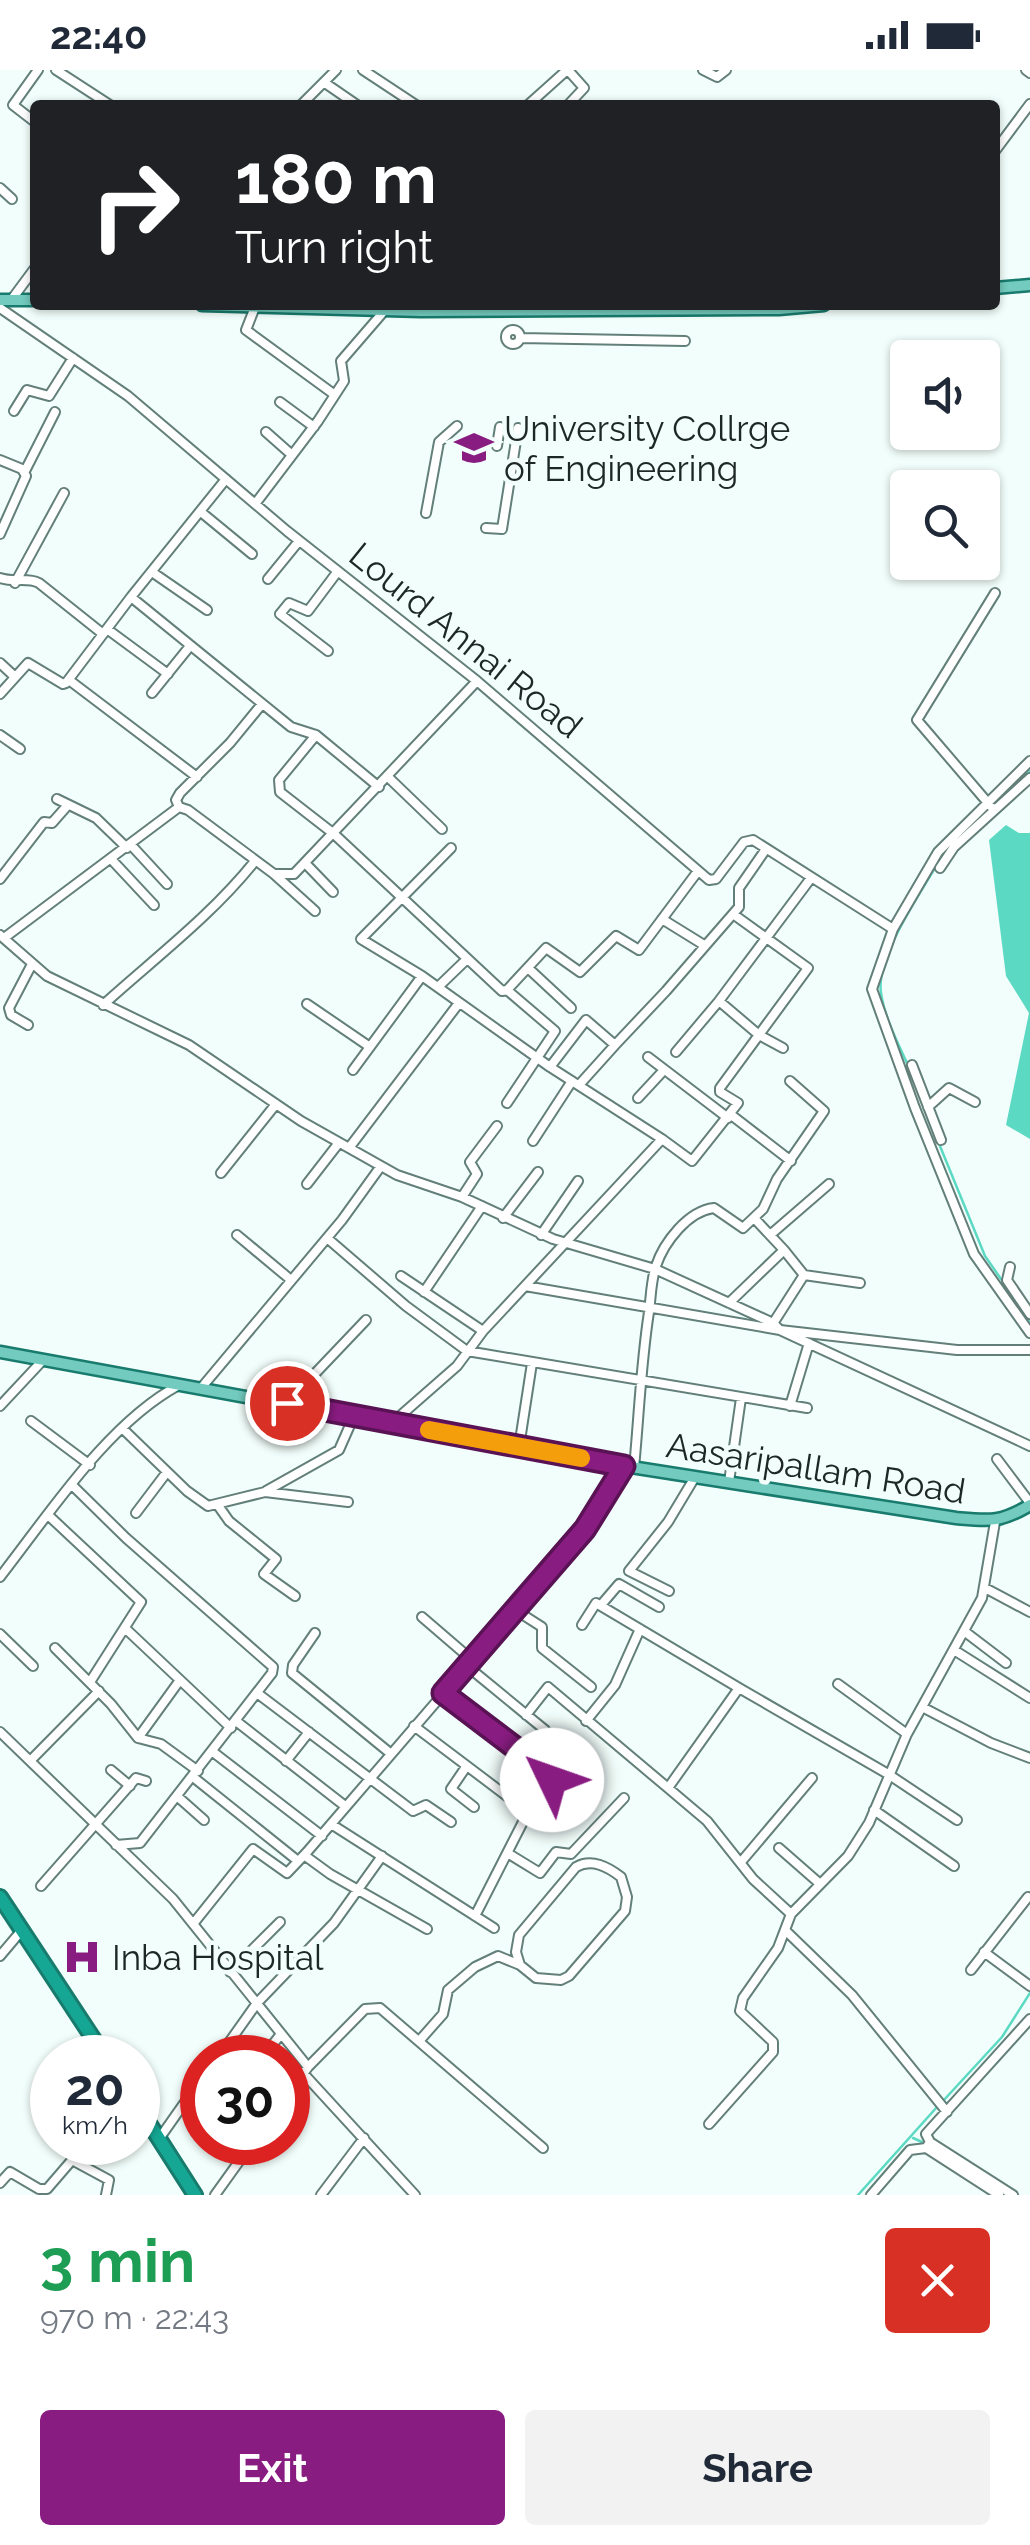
<!DOCTYPE html>
<meta charset="utf-8">
<style>
body{margin:0;font-family:Raleway,sans-serif;background:#f2f2f3;color:#1f2937;height:100vh;display:flex;flex-direction:column;font-size:38px;white-space:nowrap}
*{box-sizing:border-box;margin:0}
p{font-size:32px;color:#747a83}
.icon{flex:none;width:55px;height:55px;fill:none;stroke:currentColor;stroke-width:2;stroke-linecap:round;stroke-linejoin:round}
.map{position:relative;height:2125px;overflow:hidden}
.panel{display:flex;flex-direction:column;background:#fff;flex:1}
.panel>*{flex:none}
.banner{position:absolute;left:30px;top:30px;width:970px;height:210px;border-radius:10px;box-shadow:0 2px 8px #0004;background:#202124;color:#fff;overflow:hidden}
.tools{position:absolute;left:890px;top:270px;display:grid;gap:20px}
.tools a{display:grid;place-items:center;width:110px;height:110px;border-radius:10px;background:#fff;box-shadow:0 2px 8px #0004;font-size:50px}
.speed{position:absolute;left:30px;top:1965px;display:flex;gap:20px;font-size:50px;font-weight:700;text-align:center}
.speed>*{display:grid;place-content:center;width:130px;height:130px;border-radius:50%;background:#fff;box-shadow:0 2px 8px #0004;line-height:1}
.speed small{font-size:25px;font-weight:400}
.speed .limit{border:15px solid #d22;background:#fff;color:#111}
.pin{position:absolute;display:grid;place-items:center;width:85px;height:85px;color:#fff;margin:-42px;border:5px solid #fff;border-radius:50%;box-shadow:0 2px 10px #0007}
.me{position:absolute;width:110px;margin:-55px;rotate:312deg;stroke-linejoin:round;filter:drop-shadow(0 0 8px #0008)}
.turn{display:flex;align-items:center;gap:35px;height:210px;padding:0 40px;font-size:45px}
.turn .icon{width:130px;height:130px;stroke-width:2.5}
.turn b{display:block;font-size:70px;line-height:85px}
.round{display:grid;place-items:center;flex:none;width:105px;height:105px;border-radius:10px;background:#f2f2f3}
.summary{display:flex;align-items:center;justify-content:space-between;height:170px;padding:0 40px}
h1{font-size:60px;font-weight:700;line-height:75px;color:#1e9e55}
.primary-button{display:flex;gap:20px;margin-top:auto;padding:20px 40px}
.primary-button a{flex:1;height:115px;border-radius:10px;background:#891c81;color:#fff;font-size:40px;font-weight:700;line-height:115px;text-align:center}
.primary-button a+a{background:#f2f2f3;color:#1f2937}
.status{display:flex;justify-content:space-between;align-items:center;height:70px;padding:0 50px;background:#fff;direction:ltr}
.status svg{height:28px;fill:currentColor}
.map>svg:first-child{display:block}
.water{fill:#5bd9c3}
.lines{fill:none;stroke-linecap:round;stroke-linejoin:round}
.stream{stroke:#5bd9c3;stroke-width:2.5}
.minor-casing{stroke:#637f79;stroke-width:12}
.major-casing{stroke:#187b6d;stroke-width:15}
.highway-casing{stroke:#187b6d;stroke-width:18}
.minor{stroke:#fff;stroke-width:8}
.major{stroke:#73cabe;stroke-width:10}
.highway{stroke:#15a793;stroke-width:12}
.route-casing{stroke:#591254;stroke-width:25}
.route{stroke:#891c81;stroke-width:18}
.slow{stroke:#f59e0b;stroke-width:18}
.labels{text-anchor:middle;dominant-baseline:central;stroke-width:9;stroke-linejoin:round;paint-order:stroke}
.poi-label{font-size:35px;fill:#1d2826;stroke:#f2fefb;text-anchor:start}
.street-label{font-size:35px;fill:#1d2826;stroke:#f2fefb}
</style>
<div class="status"><b>22:40</b><svg viewBox="0 0 49 12"><path d="M0 12V9h3v3zM5 12V6h3v6zM10 12V3h3v9zM15 12V0h3v12zM26 1h20v11H26zM47 4h2v5h-2z"/></svg></div>
<div class="map">
<svg width="1030" height="2125" viewBox="0 0 1030 2125">
<rect width="100%" height="100%" fill="#f2fefb"/>
<path class="water" d="M1006,755L1019,763H1030V1069L1006,1055L1029,943L1006,906L989,770Z"/>
<g class="lines">
<path class="stream" d="M1024,706L1030,701
M994,733L1013,716
M957,769L973,753
M911,1002C900,977 885,950 881,923C875,886 926,815 944,783L952,775
M924,1037L985,1186L1030,1251
M943,2031L1002,1967L1030,1923
M913,2068L922,2072
M858,2125L937,2037"/>
<g class="minor-casing">
<path id="minor" d="M56,0L110,35
M363,0L416,35
M568,0L584,18L568,35
M703,0L717,7L726,0
M1026,0L1030,3
M325,13L357,35
M301,35L336,0
M528,35L567,0
M35,52L13,35L38,0
M995,81L1030,34
M0,118L12,129
M12,229L35,198
M255,237L246,260L335,325
M0,238L128,326L287,461L477,611L709,810L716,809L744,772L753,770L893,859
M506 267a7 7 0 1 1 14 0a7 7 0 1 1-14 0Z
M520,268L685,271
M280,332L314,357
M14,341L27,320L49,326L73,288
M266,362L292,385
M497,376L500,357
M0,390L22,399L26,406L0,464
M25,401L55,342
M255,434L318,351L344,311L341,291L385,240
M201,442L252,484
M426,443L439,372L457,356
M486,458L502,459L518,358
M152,502L207,540
M0,508C14,513 27,507 39,513L103,564
M268,509L299,471
M15,513L64,423
M131,527L291,657L316,665L379,717
M107,559L168,604
M328,581L280,544L289,533L308,541L338,501
M0,593L14,606
M69,610L197,707
M152,623L190,576
M0,624L28,593L63,614L66,613L131,527L226,409
M0,665L20,679
M316,665L279,710L280,722L334,764L502,921L507,920L546,878L580,902L616,866L639,880L698,801
M1030,691L938,782L893,859L872,919L915,1038L974,1184L1030,1263
M388,707L442,759
M57,729L96,748L127,778
M179,737L176,730L180,723L230,673L262,634
M994,740L917,650L995,523
M131,775L167,814
M451,778L361,869L422,906L550,997
M111,789L154,835
M306,794L333,822
M940,798L954,777L1030,708
M274,804L315,841
M0,809L44,752L52,753L67,736
M662,849L704,875
M0,865L47,906L189,975L301,1051L397,1105L462,1127L553,1169L655,1199L773,1253L780,1260L957,1280H1030
M4,868L179,737L188,740L274,804H294L477,611
M528,898L571,938
M438,917L466,890
M719,931L811,808
M307,934L370,977
M103,935C155,888 211,846 255,791
M28,955L11,945L9,938L32,894
M676,982L719,931L759,965L783,978
M648,987L728,1048
M912,995L941,1070
M353,1000L422,906
M579,1015L615,975
M638,1028L664,1000
M507,1033L555,961L507,920
M928,1037L949,1018L975,1032
M730,1044L791,1091
M662,1069L692,1091L738,1033L720,1022V1018L808,898L733,844
M533,1071L572,1011
M349,1078L459,933
M221,1103L276,1034
M307,1114L338,1074
M462,1127L477,1104L470,1092L497,1056
M503,1148L538,1102
M754,1148L784,1180
M237,1165L291,1210
M541,1165L578,1111
M770,1165L829,1114
M327,1168L406,1236L467,1281L807,1338
M1010,1197L1007,1210L1030,1244
M401,1206L483,1261
M525,1216L780,1260L1030,1376
M424,1222L482,1136
M729,1233L784,1180L804,1205
M772,1255L804,1205L860,1213
M202,1317L342,1150L381,1096
M287,1333L366,1250
M0,1336L43,1290
M790,1336L809,1273
M31,1351L90,1395
M392,1353L457,1296L483,1261L662,1069L550,997L586,950L615,975L666,921L739,837V818L766,779
M123,1359L187,1421L208,1436L265,1422L348,1432
M519,1377L532,1293
M997,1389L1030,1433
M634,1398C639,1346 641,1293 649,1242C651,1227 651,1210 656,1196C664,1172 688,1141 714,1138L743,1158L763,1139L777,1109L824,1041L790,1011
M729,1412L741,1328
M73,1416L126,1468L273,1597L272,1603L140,1773L116,1775
M266,1421L339,1380L354,1346
M217,1434L229,1451L276,1489L264,1504L295,1526
M136,1443L167,1402
M48,1445L141,1532L90,1612
M0,1507C50,1443 108,1353 179,1315
M985,1518L1030,1542
M669,1521L629,1501L668,1452L695,1407
M601,1535L619,1514L659,1537
M517,1541L542,1557V1578L591,1617
M422,1547L472,1590
M582,1555L596,1533L739,1618
M126,1559L231,1658
M964,1561L1006,1593
M315,1563L293,1595L292,1603L390,1683
M0,1564L33,1596
M55,1578L111,1634L138,1668L161,1674L198,1701
M954,1580L1030,1628
M467,1596L545,1660
M838,1614L907,1664
M257,1623L413,1741L426,1735L451,1752
M443,1623L552,1707L528,1742L475,1846
M924,1638L991,1673L1030,1688
M526,1645L548,1617L668,1718L739,1618L888,1704L957,1750
M236,1651L345,1736
M586,1651L615,1615L640,1559
M414,1656L528,1742
M0,1662L173,1829L308,1997L288,2024
M138,1668L180,1610
M213,1682L322,1766
M30,1691L99,1621
M286,1691L309,1662
M466,1697L451,1719L474,1737
M111,1700L130,1716
M193,1707L298,1791
M668,1718L707,1751L753,1809L791,1844
M178,1727L204,1750
M874,1740L954,1796
M331,1754L494,1858
M779,1778L819,1813
M509,1784L540,1803L556,1782L571,1784L624,1728
M304,1785L330,1804L427,1859
M741,1792L812,1708
M41,1816L136,1708L146,1711
M193,1854L253,1779L287,1803L307,1782L585,1459L624,1396
M785,1860L852,1925L947,2042
M984,1882L1030,1916
M0,1886L22,1860
M971,1900L1028,1827
M230,1902L280,1852
M420,1970L443,1944L448,1920L475,1897L498,1886L520,1895L536,1908L561,1910L569,1906L625,1841L627,1827L621,1807C608,1797 592,1788 576,1797L519,1865L516,1882L520,1895
M218,1988L257,1933L334,1853L382,1786
M262,1988L281,1964
M308,1997L365,1939L380,1938L543,2078
M303,2003L415,2125
M709,2054L773,1982V1972L740,1941L743,1928L778,1878L791,1844L848,1786L869,1753L907,1664L982,1528L995,1452
M159,2069L202,2008
M930,2072L1013,2125
M926,2078L999,2125
M0,2113L10,2102L39,2119H47L72,2090L109,2110L106,2125
M215,2125L253,2072
M321,2125L364,2068
M871,2125L910,2080L926,2078L930,2072L926,2064L1030,1949"/>
</g>
<g class="major-casing">
<path id="major" d="M995,218L1030,215
M0,230H35
M202,235L421,241L779,239L824,235
M0,1282L612,1394L956,1448C990,1451 1000,1453 1030,1435"/>
</g>
<g class="highway-casing">
<path id="highway" d="M0,1827L106,1988
M138,2036L195,2125"/>
</g>
<use href="#minor" class="minor"/>
<use href="#major" class="major"/>
<use href="#highway" class="highway"/>
</g>
<g class="lines">
<g class="route-casing">
<path id="route" d="M287,1333L624,1396L585,1459L443,1623L550,1704L552,1710"/>
</g>
<use href="#route" class="route"/>
<path class="slow" d="M429,1360L581,1388"/>
</g>
<defs>
<g id="university-bare" transform="scale(3)"><path d="M0-5L7-2L0 1L-7-2ZM-4 1L0 2.5L4 1V4Q0 6-4 4Z" fill="#891c81" stroke="#f2fefb" stroke-width="2.5" paint-order="stroke"/></g>
<g id="hospital-bare" transform="scale(3)"><path d="M-5-5h3v3.5h4V-5h3V5h-3V1.5h-4V5h-3Z" fill="#891c81" stroke="#f2fefb" stroke-width="2.5" paint-order="stroke"/></g>
</defs>
<g fill-rule="evenodd">
<use href="#university-bare" x="474" y="378"/>
<use href="#hospital-bare" x="82" y="1887"/>
</g>
<g class="labels">
<g class="poi-label">
<text x="504" y="358">University Collrge<tspan x="504" dy="40">of Engineering</tspan></text>
<text x="112" y="1887">Inba Hospital</text>
</g>
<g class="street-label">
<text transform="translate(466 570) rotate(39)">Lourd Annai Road</text>
<text transform="translate(816 1398) rotate(9)">Aasaripallam Road</text>
</g>
</g>
</svg>
<div class="tools">
<a><svg class="icon" aria-label="sound" viewBox="0 0 24 24"><path d="M4 9h4l5-4v14l-5-4H4zM17 9q2 3 0 6"/></svg></a>
<a><svg class="icon" aria-label="search" viewBox="0 0 24 24"><circle cx="10" cy="10" r="6"/><path d="M15 15l6 6"/></svg></a>
</div>
<div class="speed"><div>20<small>km/h</small></div><div class="limit">30</div></div>
<div class="pin" style="left:287px;top:1333px;background:#d93025"><svg class="icon" aria-label="arrive" viewBox="0 0 24 24"><path d="M6 21V4h12l-3 4 3 4H6"/></svg></div>
<svg class="me" style="left:552px;top:1710px" viewBox="-20 -20 40 40"><circle r="19" fill="#fff"/><path d="M0-13L10 11 0 6-10 11z" fill="#891c81"/></svg>
<div class="banner">
<div class="turn"><svg class="icon" aria-label="right" viewBox="0 0 24 24"><path d="M7 20v-9h11M14 6l5 5-5 5"/></svg><div><b>180 m</b>Turn right</div></div>
</div>
</div>
<section class="panel">
<div class="summary"><div><h1>3 min</h1><p>970 m · 22:43</p></div><a class="round" style="background:#d93025;color:#fff"><svg class="icon" aria-label="close" viewBox="0 0 24 24"><path d="M6 6l12 12M18 6L6 18"/></svg></a></div>
<div class="primary-button"><a>Exit</a><a>Share</a></div>
</section>
